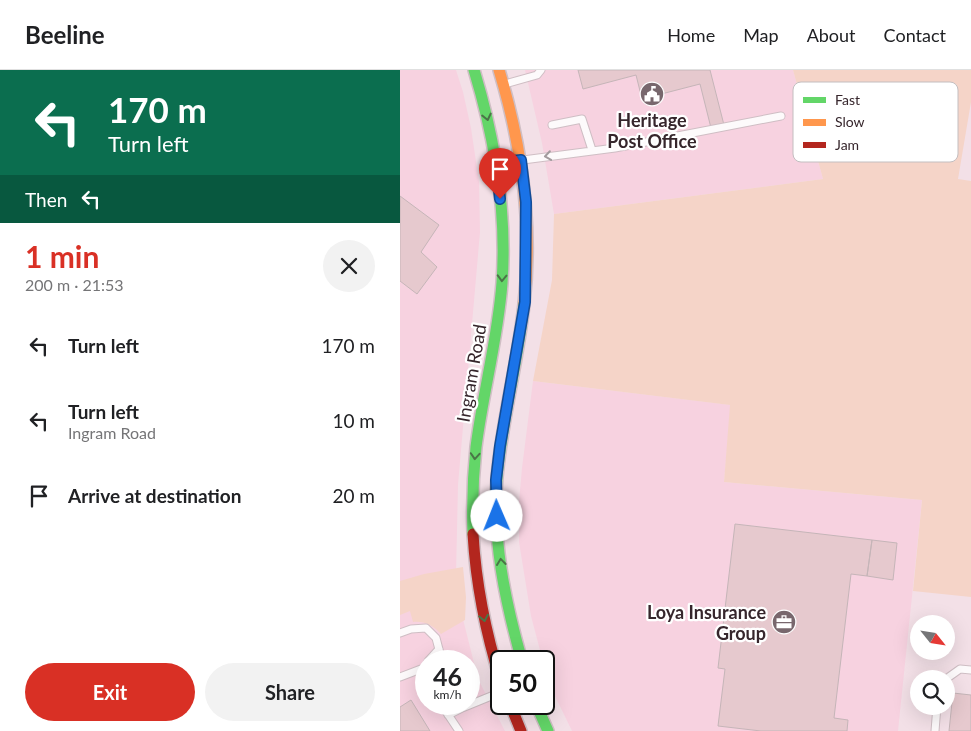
<!DOCTYPE html>
<meta charset="utf-8">
<style>
body{margin:0;font-family:Lato,sans-serif;background:#f2f2f2;color:#202124;height:100vh;display:flex;flex-direction:column;font-size:19px;white-space:nowrap}
*{box-sizing:border-box;margin:0}
p{font-size:16px;color:#757577}
.icon{flex:none;width:28px;height:28px;fill:none;stroke:currentColor;stroke-width:2;stroke-linecap:round;stroke-linejoin:round}
.map{position:relative;flex:1;overflow:hidden}
.details{display:flex;flex-direction:column;background:#fff;width:400px}
.details>*{flex:none}
.hud{background:#0b6e4f;color:#fff;overflow:hidden}
.needle{width:32px;rotate:120deg}
.controls{position:absolute;left:510px;top:545px;display:grid;gap:10px}
.controls a{display:grid;place-items:center;width:45px;height:45px;border-radius:50%;background:#fff;box-shadow:0 5px 20px #0002;font-size:25px}
.speed{position:absolute;left:15px;top:580px;display:flex;gap:10px;font-size:25px;font-weight:700;text-align:center}
.speed>*{display:grid;place-content:center;width:65px;height:65px;border-radius:50%;background:#fff;box-shadow:0 5px 20px #0002;line-height:1}
.speed small{font-size:12px;font-weight:400}
.speed .limit{border:2px solid #111;border-radius:8px;background:#fff;color:#111}
.pin{position:absolute;display:grid;place-items:center;width:42px;height:42px;color:#fff;margin:-51px -21px;border-radius:50% 50% 50% 0;rotate:-45deg;box-shadow:0 0 5px #0007}
.pin .icon{rotate:45deg}
.me{position:absolute;width:55px;margin:-28px;rotate:359deg;stroke-linejoin:round;filter:drop-shadow(0 0 4px #0008)}
.turn{display:flex;align-items:center;gap:18px;height:105px;padding:0 25px;font-size:22px}
.turn .icon{width:65px;height:65px;stroke-width:2.5}
.turn b{display:block;font-size:35px;line-height:42px}
.then{display:flex;align-items:center;height:48px;padding:0 25px;background:#0003;gap:10px;font-size:19px}
.round{display:grid;place-items:center;flex:none;width:52px;height:52px;border-radius:26px;background:#f2f2f2}
.summary{display:flex;align-items:center;justify-content:space-between;height:85px;padding:0 25px}
h1{font-size:30px;font-weight:700;line-height:38px;color:#d93025}
.button{display:flex;gap:10px;margin-top:auto;padding:10px 25px}
.button a{flex:1;height:58px;border-radius:30px;background:#d93025;color:#fff;font-size:20px;font-weight:700;line-height:58px;text-align:center}
.button a+a{background:#f2f2f2;color:#202124}
ul{padding:0;list-style:none}
li{display:flex;align-items:center;gap:15px;height:75px;padding:0 25px}
li div{flex:1}
li b{display:block;font-size:19px}
li em{font-style:normal}
header{display:flex;align-items:center;gap:30px;box-sizing:border-box;height:70px;padding:0 25px;background:#fff;border-bottom:1px solid #e0e0e0}
header strong{font-size:24px}
nav{display:flex;gap:28px;margin-inline-start:auto;font-size:18px}
main{display:flex;flex:1;min-height:0}
.map>svg:first-child{display:block}
.built{fill:#f7d2e0;fill-rule:evenodd}
.green{fill:#f5d4c8}
.building{fill:#e6c9ce;stroke:#c5b5b8}
.lines{fill:none;stroke-linecap:round;stroke-linejoin:round}
.lane-casing{stroke:#cfbec4;stroke-width:9}
.fast-casing{stroke:#cfbec4;stroke-width:14}
.slow-casing{stroke:#cfbec4;stroke-width:14}
.jam-casing{stroke:#cfbec4;stroke-width:14}
.lane{stroke:#fdfafb;stroke-width:7}
.fast{stroke:#63d668;stroke-width:11}
.slow{stroke:#ff974d;stroke-width:11}
.jam{stroke:#b3261e;stroke-width:11}
.oneway{stroke:#4a7547}
.oneway2{stroke:#a39b9e}
.route-casing{stroke:#114b97;stroke-width:12}
.route{stroke:#1a73e8;stroke-width:9}
.labels{text-anchor:middle;dominant-baseline:central;stroke-width:4.5;stroke-linejoin:round;paint-order:stroke}
.poi-label{font-size:18px;font-weight:bold;fill:#36262c;stroke:#fff}
.street-label{font-size:18px;fill:#36262c;stroke:#fff}
.key{fill:#fff;stroke:#c3bec0;stroke-width:1}
.key-label{font-size:14px;fill:#36262c}
</style>
<header>
<strong>Beeline</strong>
<nav><a>Home</a><a>Map</a><a>About</a><a>Contact</a></nav>
</header>
<main>
<section class="details">
<div class="hud">
<div class="turn"><svg class="icon" aria-label="left" viewBox="0 0 24 24"><path d="M17 20v-9H6M10 6l-5 5 5 5"/></svg><div><b>170 m</b>Turn left</div></div>
<div class="then">Then<svg class="icon" aria-label="left" viewBox="0 0 24 24"><path d="M17 20v-9H6M10 6l-5 5 5 5"/></svg></div>
</div>
<div class="summary"><div><h1>1 min</h1><p>200 m · 21:53</p></div><a class="round"><svg class="icon" aria-label="close" viewBox="0 0 24 24"><path d="M6 6l12 12M18 6L6 18"/></svg></a></div>
<ul>
<li><svg class="icon" aria-label="left" viewBox="0 0 24 24"><path d="M17 20v-9H6M10 6l-5 5 5 5"/></svg><div><b>Turn left</b></div><em>170 m</em></li>
<li><svg class="icon" aria-label="left" viewBox="0 0 24 24"><path d="M17 20v-9H6M10 6l-5 5 5 5"/></svg><div><b>Turn left</b><p>Ingram Road</p></div><em>10 m</em></li>
<li><svg class="icon" aria-label="arrive" viewBox="0 0 24 24"><path d="M6 21V4h12l-3 4 3 4H6"/></svg><div><b>Arrive at destination</b></div><em>20 m</em></li>
</ul>
<div class="button"><a>Exit</a><a>Share</a></div>
</section>
<div class="map">
<svg width="571" height="661" viewBox="0 0 571 661">
<rect width="100%" height="100%" fill="#f3e0e7"/>
<path class="built" d="M0,0H56L63,22L71,58L79,112L80,162L58,415L56,505L63,549L78,609L105,661H0ZM26,591H69V634H26Z
M125,0H393L423,109L154,144L142,73Z
M133,311L331,335L324,412L522,430L498,661H172L154,624L141,584L131,546L119,472V432L122,398Z"/>
<path class="green" d="M393,0H571V32L558,109L571,111V527L513,521L522,430L324,412L330,335L133,311L152,210L154,144L423,109Z
M63,497L66,527L65,550L41,564C32,555 25,551 13,552L10,541L0,545V511L24,504Z"/>
<path class="building" d="M178,0H310L324,55L311,58L300,14L242,29L236,5L183,19Z
M0,126L39,155L21,182L37,197L17,224L0,211Z
M335,454L472,470L467,506L451,504L434,648L448,650L447,661H361L318,656L325,599L318,598Z
M472,470L497,473L493,510L467,506Z
M553,623L571,625V661H549Z
M11,630L30,661H0V637Z"/>
<g class="lines">
<g class="lane-casing">
<path id="lane" d="M105,14L137,5L141,0
M152,55L182,49L192,80
M123,90L215,78L381,46
M0,563L11,559L26,558L36,568L42,591
M28,591L39,579
M0,607L21,599L26,609
M546,609L560,599L571,600
M41,634L59,661
M60,634L62,638L101,622
M48,645L62,638
M535,661L537,636"/>
</g>
<g class="fast-casing">
<path id="fast" d="M73,464C72,435 73,406 76,377C83,322 98,268 102,213C107,141 95,69 74,0
M122,591C105,531 92,469 97,407C102,349 118,292 124,234
M136,634L148,661"/>
</g>
<g class="slow-casing">
<path id="slow" d="M99,0C122,76 133,155 124,234"/>
</g>
<g class="jam-casing">
<path id="jam" d="M73,464C76,515 86,564 101,612
M110,634L121,661"/>
</g>
<use href="#lane" class="lane"/>
<use href="#fast" class="fast"/>
<use href="#slow" class="slow"/>
<use href="#jam" class="jam"/>
</g>
<defs><path id="oneway-chevron" d="M-2-3.5L2.5 0L-2 3.5" fill="none" stroke-width="1.6" stroke-linecap="round" stroke-linejoin="round" transform="scale(1.25)"/></defs>
<g class="oneway">
<use href="#oneway-chevron" transform="translate(87 47) rotate(77)"/>
<use href="#oneway-chevron" transform="translate(102 208) rotate(92)"/>
<use href="#oneway-chevron" transform="translate(75 386) rotate(94)"/>
<use href="#oneway-chevron" transform="translate(101 492) rotate(-97)"/>
<use href="#oneway-chevron" transform="translate(84 548) rotate(79)"/>
</g>
<use class="oneway2" href="#oneway-chevron" transform="translate(148 86) rotate(172)"/>
<g class="lines">
<g class="route-casing">
<path id="route" d="M97,446L96,410L100,376L125,232L126,132L121,90L96,93L100,129"/>
</g>
<use href="#route" class="route"/>
</g>
<defs>
<g id="civic-disc" transform="scale(1.25)"><circle r="9.5" fill="#78676d" stroke="#fff"/><path d="M-.6-6.5H3V-4.5H.6V-3L4-1V1h2V6H-6V1h2V-1L-.6-3ZM-1.2 2.5V6h2.4V2.5Z" fill="#fff"/></g>
<g id="office-disc" transform="scale(1.25)"><circle r="9.5" fill="#78676d" stroke="#fff"/><path d="M-6-3h4V-5.5h4V-3h4V5H-6ZM-1-4.5V-3h2v-1.5ZM-6 0V1H6V0Z" fill="#fff"/></g>
</defs>
<g fill-rule="evenodd">
<use href="#civic-disc" x="252" y="24"/>
<use href="#office-disc" x="384" y="552"/>
</g>
<g class="labels">
<g class="poi-label">
<text x="252" y="50">Heritage<tspan x="252" dy="21">Post Office</tspan></text>
<text x="366" y="542" text-anchor="end">Loya Insurance<tspan x="366" dy="21">Group</tspan></text>
</g>
<g class="street-label">
<text transform="translate(71 303) rotate(-80)">Ingram Road</text>
</g>
</g>
<rect x="393" y="12" width="165" height="80" rx="8" class="key"/>
<rect x="403" y="27" width="23" height="6" fill="#63d668"/>
<rect x="403" y="49" width="23" height="7" fill="#ff974d"/>
<rect x="403" y="72" width="23" height="6" fill="#b3261e"/>
<g class="key-label">
<text x="435" y="35">Fast</text>
<text x="435" y="57">Slow</text>
<text x="435" y="80">Jam</text>
</g>
</svg>
<div class="controls">
<a><svg class="needle" viewBox="-14 -14 28 28"><path d="M0-13l5 13h-10z" fill="#e53935"/><path d="M0 13l5-13h-10z" fill="#757577"/></svg></a>
<a><svg class="icon" aria-label="search" viewBox="0 0 24 24"><circle cx="10" cy="10" r="6"/><path d="M15 15l6 6"/></svg></a>
</div>
<div class="speed"><div>46<small>km/h</small></div><div class="limit">50</div></div>
<div class="pin" style="left:100px;top:129px;background:#d93025"><svg class="icon" aria-label="arrive" viewBox="0 0 24 24"><path d="M6 21V4h12l-3 4 3 4H6"/></svg></div>
<svg class="me" style="left:97px;top:446px" viewBox="-20 -20 40 40"><circle r="19" fill="#fff"/><path d="M0-13L10 11 0 6-10 11z" fill="#1a73e8"/></svg>
</div>
</main>
